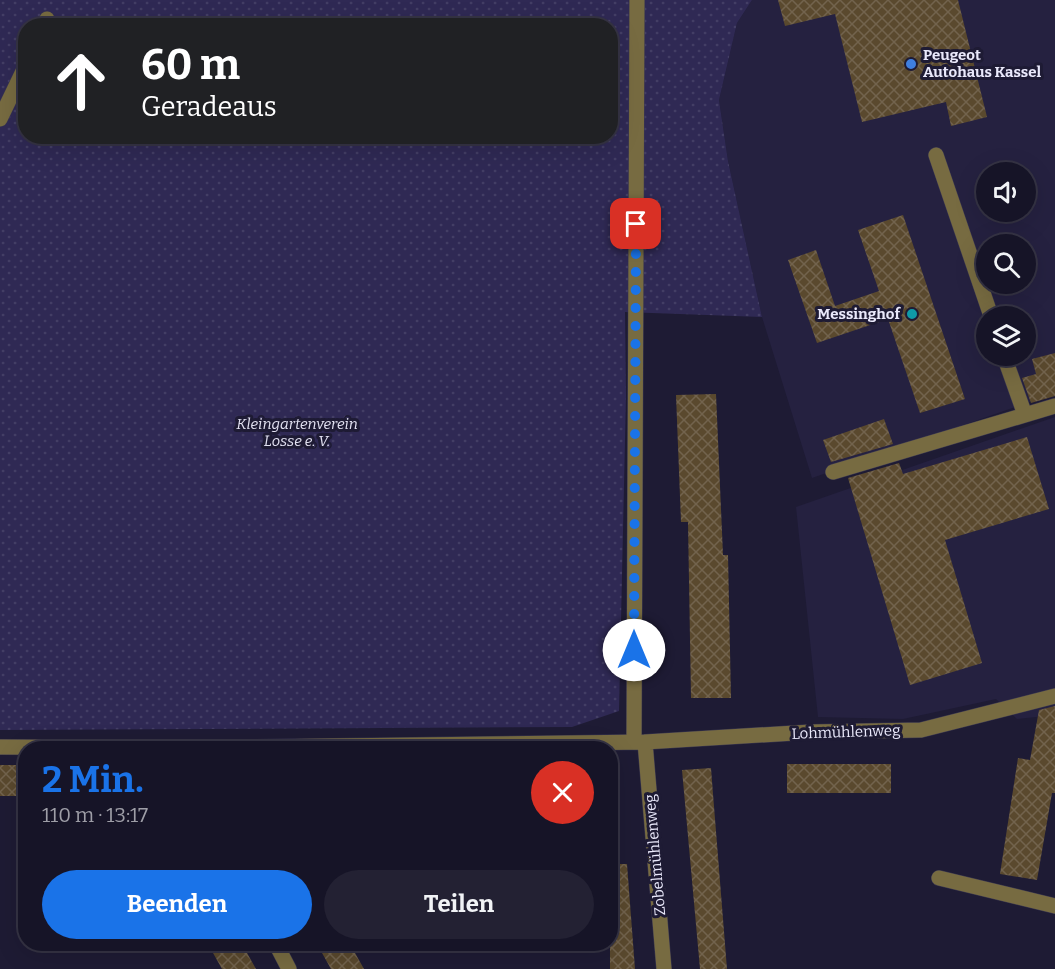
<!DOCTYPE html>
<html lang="de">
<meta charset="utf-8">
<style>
body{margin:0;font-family:Bitter,serif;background:#232133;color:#f1f3f6;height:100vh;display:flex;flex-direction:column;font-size:22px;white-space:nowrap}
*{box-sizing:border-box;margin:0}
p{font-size:20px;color:#9e9ea7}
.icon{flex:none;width:33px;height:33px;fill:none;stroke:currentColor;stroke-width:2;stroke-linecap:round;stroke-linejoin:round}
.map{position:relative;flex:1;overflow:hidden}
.details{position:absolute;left:18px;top:741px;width:600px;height:210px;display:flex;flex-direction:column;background:#161427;border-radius:24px;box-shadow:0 6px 24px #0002,0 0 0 2px #353344}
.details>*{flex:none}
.banner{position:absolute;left:18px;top:18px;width:600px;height:126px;border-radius:24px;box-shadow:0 6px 24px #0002,0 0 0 2px #353344;background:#202124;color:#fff;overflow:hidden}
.controls{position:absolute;left:976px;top:162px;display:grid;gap:12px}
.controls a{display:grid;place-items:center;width:60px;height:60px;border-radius:50%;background:#161427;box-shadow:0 6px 24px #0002,0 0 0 2px #353344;font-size:30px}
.pin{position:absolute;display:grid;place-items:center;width:51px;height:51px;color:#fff;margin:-26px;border-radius:12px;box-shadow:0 3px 9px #0006}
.me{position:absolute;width:66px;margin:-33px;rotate:0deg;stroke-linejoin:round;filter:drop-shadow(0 0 4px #0008)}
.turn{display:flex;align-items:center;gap:21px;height:126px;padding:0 24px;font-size:27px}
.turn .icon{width:78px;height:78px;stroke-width:2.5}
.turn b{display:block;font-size:42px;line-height:51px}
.round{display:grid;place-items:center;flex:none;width:63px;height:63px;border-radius:32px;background:#232133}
.overview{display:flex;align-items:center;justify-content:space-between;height:102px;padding:0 24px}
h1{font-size:36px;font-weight:700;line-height:45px;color:#1a73e8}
.action{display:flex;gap:12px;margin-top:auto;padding:12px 24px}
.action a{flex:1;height:69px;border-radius:36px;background:#1a73e8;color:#fff;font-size:24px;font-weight:700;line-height:69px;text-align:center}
.action a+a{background:#232133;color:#f1f3f6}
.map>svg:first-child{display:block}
.built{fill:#252140;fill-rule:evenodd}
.garden{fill:url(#garden-dots);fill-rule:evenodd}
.building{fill:url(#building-cross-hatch)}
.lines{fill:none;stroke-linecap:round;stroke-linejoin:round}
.minor-casing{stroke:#3b3850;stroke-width:16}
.minor{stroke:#776b41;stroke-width:15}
.route{stroke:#1a73e8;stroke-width:10;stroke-dasharray:0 18}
.shop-dot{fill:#3f7fe0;stroke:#1e1b34;stroke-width:2}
.culture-dot{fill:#0f9aa8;stroke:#1e1b34;stroke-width:2}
.labels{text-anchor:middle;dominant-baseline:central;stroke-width:6;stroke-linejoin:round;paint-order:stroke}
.poi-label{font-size:15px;font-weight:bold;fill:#eae9fb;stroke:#1e1b34;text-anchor:start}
.park-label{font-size:15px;font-style:italic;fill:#e3e2f2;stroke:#1e1b34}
.street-label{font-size:15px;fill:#eae9fb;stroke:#1e1b34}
</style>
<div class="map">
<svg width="1055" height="969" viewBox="0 0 1055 969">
<defs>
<pattern id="garden-dots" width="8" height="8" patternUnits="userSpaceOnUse" patternTransform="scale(1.5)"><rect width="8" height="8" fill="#2f2954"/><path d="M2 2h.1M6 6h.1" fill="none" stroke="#433e65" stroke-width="1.8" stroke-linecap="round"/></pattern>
<pattern id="building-cross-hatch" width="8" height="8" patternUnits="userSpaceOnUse" patternTransform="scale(1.5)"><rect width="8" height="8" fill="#5a492e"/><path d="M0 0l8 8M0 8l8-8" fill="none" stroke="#72634d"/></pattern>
</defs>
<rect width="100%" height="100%" fill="#1e1b34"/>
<path class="built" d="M752,0H1055V393L812,478L762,317L728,161L719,100L737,23ZM987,172H1026V212H987ZM987,244H1026V284H987ZM987,316H1026V356H987Z
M1055,417V715L1017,719L996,699L903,719L818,717L796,507Z"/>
<path class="garden" d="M0,0H752L737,23L719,100L728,161L762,317L625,312L626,395L619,711L572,727L0,730ZM26,26H610V136H26Z"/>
<path class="building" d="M778,0H958L987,117L951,126L946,102L862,122L835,14L785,26Z
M903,215L965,399L920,413L888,319L817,343L788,260L816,250L835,306L879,291L858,230Z
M1055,353V396L1031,403L1022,378L1036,374L1032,359Z
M716,394L723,555H728L731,698H691L688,522H681L676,395Z
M884,419L893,444L831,462L823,440Z
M1027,437L1049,509L945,540L982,663L910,685L848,478L899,463L903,474Z
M1055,706V793H1052L1037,880L1000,874L1018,758L1030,760L1039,710Z
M787,764H891V793H787Z
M0,765H26V796H0Z
M711,768L713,794L727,969H700L682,770Z
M610,864H627L635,969H610Z
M208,944H242L256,969H222Z
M317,944H350L364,969H331Z"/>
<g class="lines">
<g class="minor-casing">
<path id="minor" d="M44,26L47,19
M0,119L26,65
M936,155L991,316
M1004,356L1025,415
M833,472L1055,406
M634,742L637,0
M645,742L664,969
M0,747L186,748L645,742L811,732L921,730L1055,696
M939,878L1055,906
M276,944L289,969"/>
</g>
<use href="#minor" class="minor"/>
</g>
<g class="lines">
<path class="route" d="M634,650L636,224"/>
</g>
<circle class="shop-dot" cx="911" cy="64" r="6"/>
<circle class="culture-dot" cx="912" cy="314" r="6"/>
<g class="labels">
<g class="poi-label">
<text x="923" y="55">Peugeot<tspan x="923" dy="17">Autohaus Kassel</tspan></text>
<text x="900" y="314" text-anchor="end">Messinghof</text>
</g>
<g class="park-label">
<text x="297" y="424">Kleingartenverein<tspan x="297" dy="17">Losse e. V.</tspan></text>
</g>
<g class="street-label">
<text transform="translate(846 732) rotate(-2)">Lohmühlenweg</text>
<text transform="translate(655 855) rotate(-95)">Zobelmühlenweg</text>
</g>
</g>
</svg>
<div class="controls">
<a><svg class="icon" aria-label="sound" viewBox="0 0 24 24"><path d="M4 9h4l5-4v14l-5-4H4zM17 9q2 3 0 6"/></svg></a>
<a><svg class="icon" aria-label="search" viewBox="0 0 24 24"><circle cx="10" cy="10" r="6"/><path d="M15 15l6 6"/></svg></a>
<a><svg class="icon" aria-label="layers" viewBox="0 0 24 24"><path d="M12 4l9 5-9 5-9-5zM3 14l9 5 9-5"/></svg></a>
</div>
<div class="pin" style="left:636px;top:224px;background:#d93025"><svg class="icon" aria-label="arrive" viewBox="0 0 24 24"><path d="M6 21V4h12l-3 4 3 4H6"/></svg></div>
<svg class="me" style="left:634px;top:650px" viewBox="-20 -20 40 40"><circle r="19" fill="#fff"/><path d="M0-13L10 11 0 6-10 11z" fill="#1a73e8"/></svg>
<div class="banner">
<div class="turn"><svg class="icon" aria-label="ahead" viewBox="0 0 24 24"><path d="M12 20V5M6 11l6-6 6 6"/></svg><div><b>60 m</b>Geradeaus</div></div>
</div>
<section class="details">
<div class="overview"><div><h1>2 Min.</h1><p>110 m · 13:17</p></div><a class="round" style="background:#d93025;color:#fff"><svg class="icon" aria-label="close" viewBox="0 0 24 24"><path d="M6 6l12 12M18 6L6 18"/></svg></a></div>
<div class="action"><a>Beenden</a><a>Teilen</a></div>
</section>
</div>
